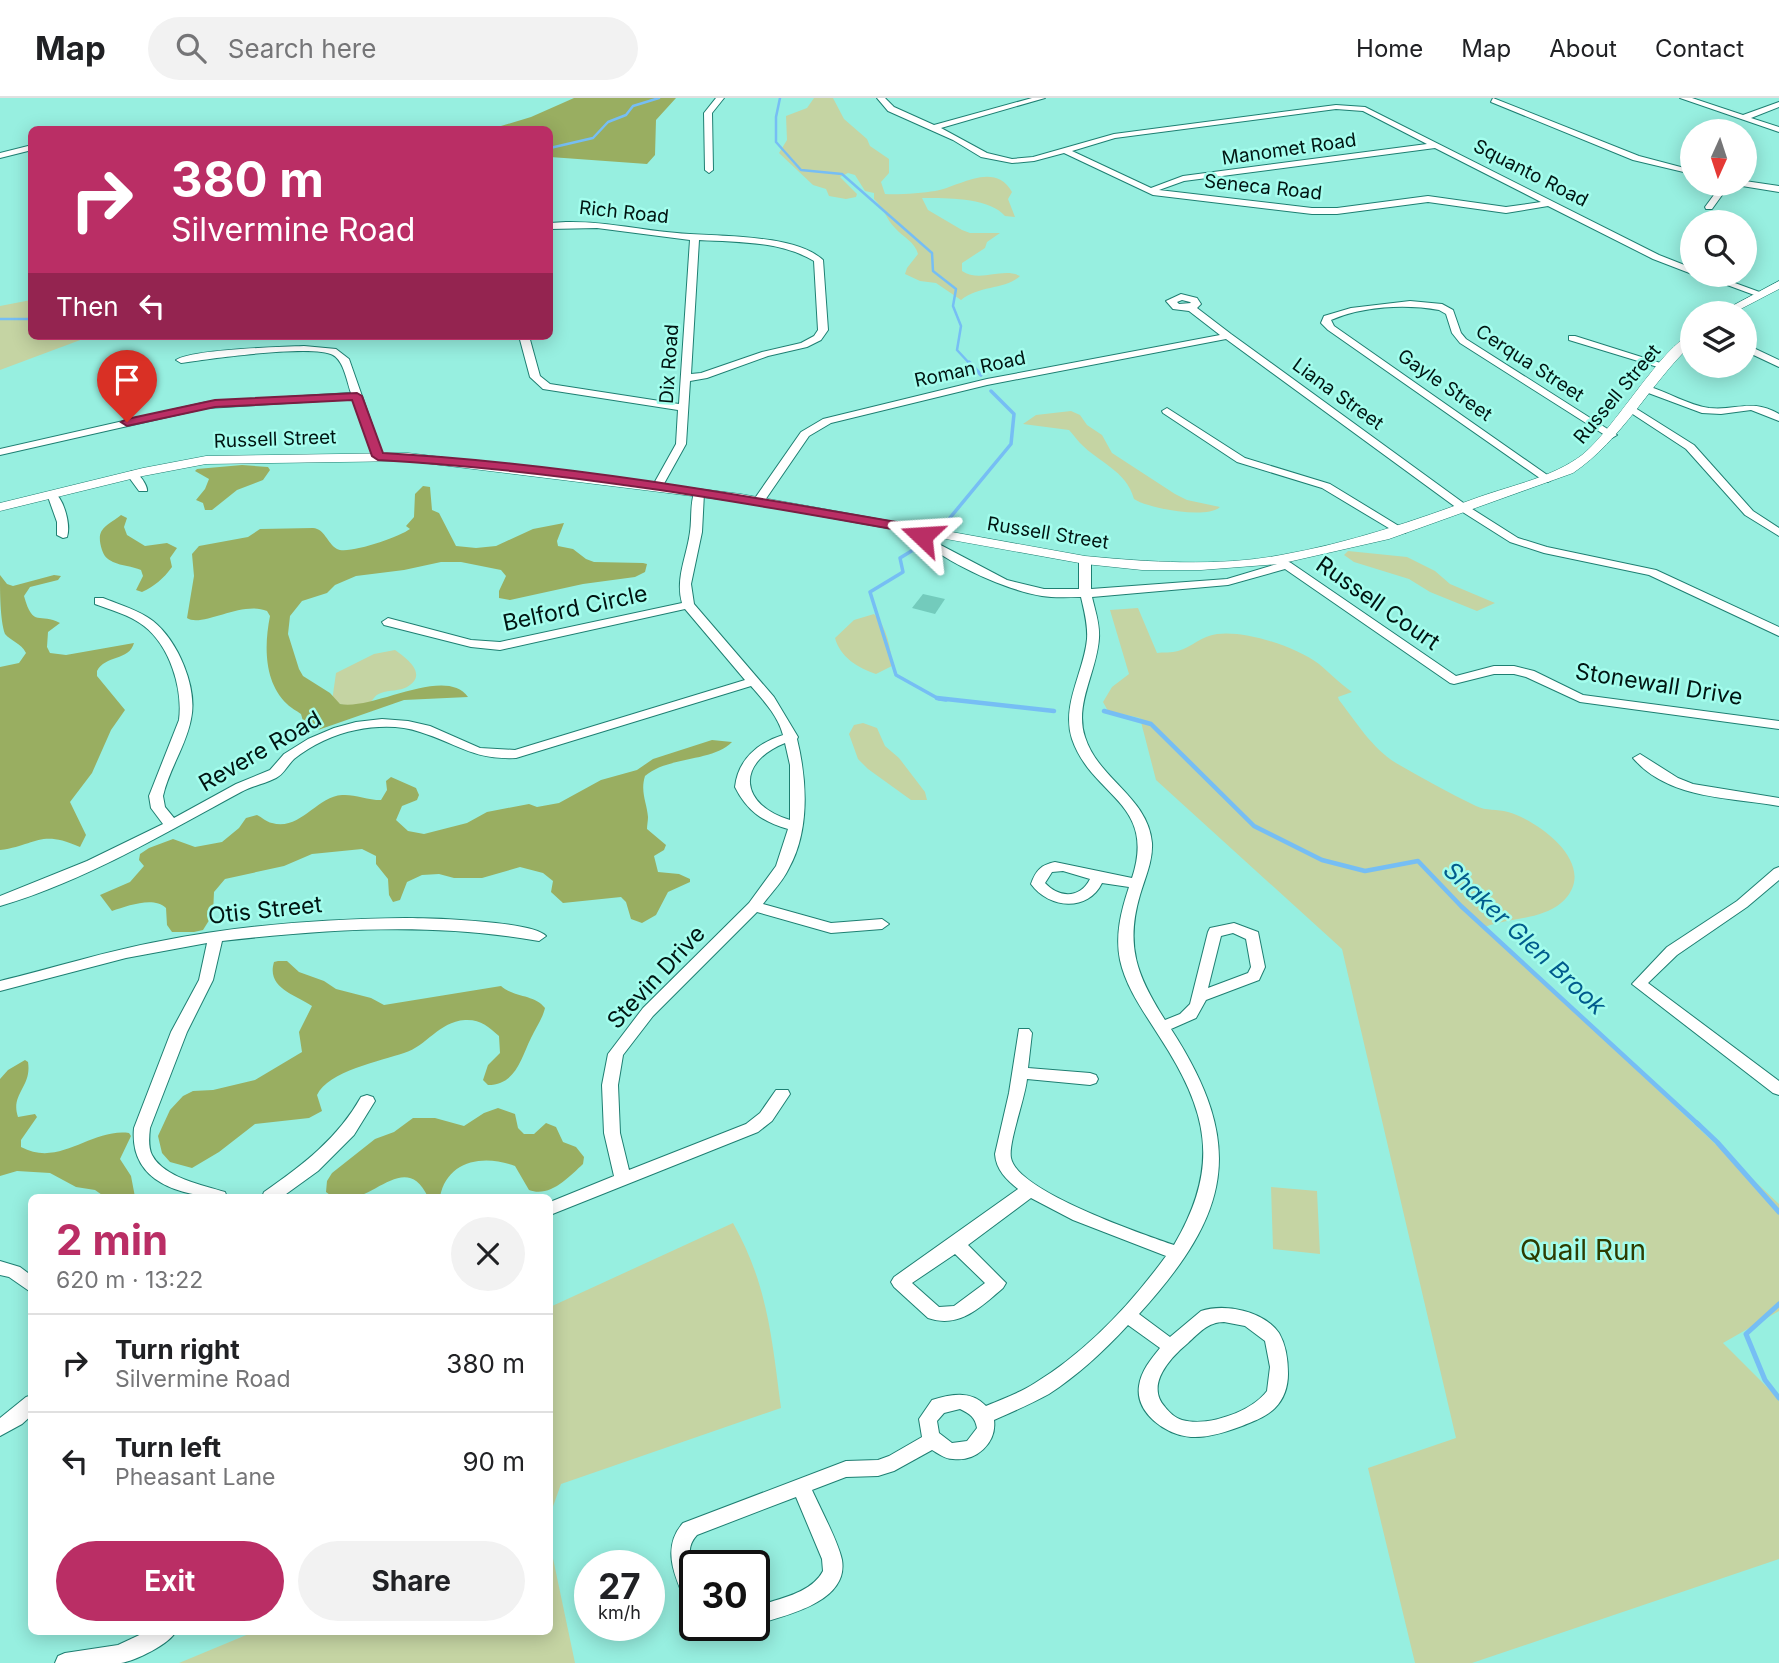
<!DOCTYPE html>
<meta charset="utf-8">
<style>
body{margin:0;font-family:Inter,sans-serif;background:#f2f2f2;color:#202124;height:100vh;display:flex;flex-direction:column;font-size:26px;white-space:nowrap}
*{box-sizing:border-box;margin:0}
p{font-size:23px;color:#757577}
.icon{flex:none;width:38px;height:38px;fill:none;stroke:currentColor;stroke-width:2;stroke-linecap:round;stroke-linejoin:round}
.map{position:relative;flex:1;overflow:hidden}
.panel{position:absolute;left:28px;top:1096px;width:525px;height:441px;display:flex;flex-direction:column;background:#fff;border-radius:10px;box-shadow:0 4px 18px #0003}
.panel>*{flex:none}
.top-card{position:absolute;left:28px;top:28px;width:525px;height:214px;border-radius:10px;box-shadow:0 4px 18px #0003;background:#ba2e65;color:#fff;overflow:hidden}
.needle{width:46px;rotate:183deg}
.fabs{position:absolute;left:1680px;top:21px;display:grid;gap:14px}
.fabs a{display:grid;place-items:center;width:77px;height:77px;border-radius:50%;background:#fff;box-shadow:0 4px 18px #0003;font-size:35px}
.speed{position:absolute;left:574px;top:1452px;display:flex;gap:14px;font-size:35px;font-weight:700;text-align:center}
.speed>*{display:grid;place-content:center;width:91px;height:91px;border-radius:50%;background:#fff;box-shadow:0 4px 18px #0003;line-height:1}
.speed small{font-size:18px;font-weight:400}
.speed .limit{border:4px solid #111;border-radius:10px;background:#fff;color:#111}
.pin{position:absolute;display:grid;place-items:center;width:60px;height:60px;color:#fff;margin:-72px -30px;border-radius:50% 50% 50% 0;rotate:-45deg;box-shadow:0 0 7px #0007}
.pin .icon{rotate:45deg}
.me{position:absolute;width:77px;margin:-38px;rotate:290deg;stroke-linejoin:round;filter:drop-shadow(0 0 5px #0008)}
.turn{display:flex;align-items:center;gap:24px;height:147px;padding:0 28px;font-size:32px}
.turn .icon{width:91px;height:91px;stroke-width:2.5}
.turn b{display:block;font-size:49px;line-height:60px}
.then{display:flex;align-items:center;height:66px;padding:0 28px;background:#0003;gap:14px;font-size:26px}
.round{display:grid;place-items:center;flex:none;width:74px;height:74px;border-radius:37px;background:#f2f2f2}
.summary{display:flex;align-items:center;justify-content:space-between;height:119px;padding:0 28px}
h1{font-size:42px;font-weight:700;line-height:52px;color:#ba2e65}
.primary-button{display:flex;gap:14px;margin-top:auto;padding:14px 28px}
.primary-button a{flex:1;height:80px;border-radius:42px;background:#ba2e65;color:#fff;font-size:28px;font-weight:700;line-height:80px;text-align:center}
.primary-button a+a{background:#f2f2f2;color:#202124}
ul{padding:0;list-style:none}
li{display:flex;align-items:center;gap:21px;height:98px;padding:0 28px;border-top:2px solid #e0e0e0}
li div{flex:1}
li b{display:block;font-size:26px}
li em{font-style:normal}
header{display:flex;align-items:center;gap:42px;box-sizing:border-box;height:98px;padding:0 35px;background:#fff;border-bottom:2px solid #e0e0e0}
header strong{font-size:33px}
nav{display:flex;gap:38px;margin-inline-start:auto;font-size:24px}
.search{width:490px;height:63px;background:#f2f2f2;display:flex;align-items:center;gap:18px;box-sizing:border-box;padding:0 24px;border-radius:38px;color:#757577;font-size:26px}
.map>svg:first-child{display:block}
.green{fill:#c5d4a3}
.forest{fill:#99ae61}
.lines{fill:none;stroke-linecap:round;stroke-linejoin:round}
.stream-far3{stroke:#76bef4;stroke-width:2.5}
.stream-far2{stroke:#76bef4;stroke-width:3.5}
.stream-far1{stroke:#76bef4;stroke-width:4.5}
.stream{stroke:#76bef4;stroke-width:5}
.building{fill:#73cbbc}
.minor-casing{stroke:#1e7f72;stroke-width:2}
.tertiary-casing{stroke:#1e7f72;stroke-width:1}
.minor{fill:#fff;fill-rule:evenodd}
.tertiary{fill:#fff;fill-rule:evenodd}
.route{fill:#ba2e65;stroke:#791e42;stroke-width:2}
.labels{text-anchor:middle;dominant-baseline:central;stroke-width:5;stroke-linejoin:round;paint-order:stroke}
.far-street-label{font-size:19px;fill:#001512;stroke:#a4fded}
.street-label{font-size:23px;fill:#001512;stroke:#a4fded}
.water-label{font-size:24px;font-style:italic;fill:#005c8d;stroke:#a4fded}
.near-park-label{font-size:28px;fill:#2e3b00;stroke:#a4fded}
</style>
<header>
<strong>Map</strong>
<div class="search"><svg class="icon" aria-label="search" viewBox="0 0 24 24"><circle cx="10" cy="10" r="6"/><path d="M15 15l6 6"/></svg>Search here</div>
<nav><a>Home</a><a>Map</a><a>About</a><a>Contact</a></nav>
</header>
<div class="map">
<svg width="1779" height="1565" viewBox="0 0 1779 1565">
<rect width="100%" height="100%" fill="#97efe0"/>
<path class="green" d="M814,0H833L844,21L867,41L870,48L889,61V75L881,84L885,96C897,97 923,95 935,93C957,90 994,62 1012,94L1008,101L1015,119L1005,118C989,99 944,100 922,100L928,112L962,132L970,135H1000L987,144L985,150L962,165V173C980,185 1002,169 1020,178C1005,192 979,187 961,202L936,185L920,183L905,176L907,170L918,156C915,144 903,139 895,130C886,121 884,110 874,101V95L865,93L855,77L848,75L840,79L857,96L856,99L846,101L829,98L826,91L813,87L779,55L787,42L786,18L807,10Z
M31,202L32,238H91L0,272V208Z
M1071,313L1080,317L1087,327L1102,337L1112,355L1175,396L1187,402L1220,409C1208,421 1149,411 1134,401C1126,372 1099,365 1080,345C1076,341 1073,336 1069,332L1023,326L1036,317Z
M1348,453L1407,459L1435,473L1450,486L1495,505L1477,513L1430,494L1409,481L1354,464L1344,457Z
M1138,510L1157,555C1163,554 1172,555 1178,553C1192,549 1201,538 1217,536C1246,532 1296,549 1319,566C1330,575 1339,585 1352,594L1338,599L1339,602C1357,625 1371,649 1396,665C1422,680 1449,695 1476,708C1486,713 1497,711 1508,714C1540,723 1602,769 1561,805C1541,822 1507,820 1485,829L1779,1106V1213L1723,1245L1779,1301V1461L1472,1565H1415L1368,1370L1456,1340L1342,851L1156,682L1140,620L1108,613L1103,604L1112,589L1129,576L1110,512Z
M874,516C887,529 891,550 892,568L876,576C858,570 840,559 835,540L854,522Z
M395,552C406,560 429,576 407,589C400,593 389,592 381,595C374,597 374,602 369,605C356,612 344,608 332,603L336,575L374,556Z
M863,625L877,630L885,648L899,660L925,694L927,702H911L868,671L858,661L849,636L854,627Z
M1271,1089L1317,1093L1320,1156L1273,1151Z
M733,1125C768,1187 772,1242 781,1310L561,1386L550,1417V1209Z
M550,1446L575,1565H179L256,1533H550Z"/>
<path class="forest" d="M574,0H676L656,22L655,57L647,66L550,59V32L491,31L531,19Z
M242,367L268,369L270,372L263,382L237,392L212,412H205L203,405L196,402L205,391L209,381L195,373L197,371Z
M423,388L430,389L432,412L439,415L456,448L476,450L496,448L533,431L564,425L557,443L558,448L573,451L586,461L594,464L643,465L647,466L645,474L635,479L583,486L510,502L499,500V493L506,478L501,472L461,464H441L404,472L356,478L335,487L327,495L302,503L290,518L288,536L299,571L303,578L330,595L340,606C373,613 445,567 468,599L404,602L318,632L305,630L301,616C296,612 292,611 287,606C264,584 264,548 270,518L267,513C242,502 202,530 187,520L194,478L192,456L199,448L248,439L260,431L313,430C325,431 327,445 337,451C348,457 399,439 410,431L406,428L414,419L415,396Z
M121,417L127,420L124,429L127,437L145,448L167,445L177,450L170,460L172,469C163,481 155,488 142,494L136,492L143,478L141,472C132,468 122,468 113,464C107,461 104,458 102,452C95,430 106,429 121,417Z
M0,477L7,486L13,488L54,477L61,478L58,482L30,489L24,498C33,531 40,514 60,525L48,534L47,549L50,555L66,557L134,545C129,563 105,557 97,573V578L125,612L111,632L92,675L70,704L86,737L80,749C40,731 37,747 0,752V569L19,565L26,555C21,545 11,543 5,536C0,522 0,493 0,477Z
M712,642L732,644C713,664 668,658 645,678C640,694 647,705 648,719C648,723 647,727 647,731L666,747L664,752L654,758L658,774L679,776L690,781V784L668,794L656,817L642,825L631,821L626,804L621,799L563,805L551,794L553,783L543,775L520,769L482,780H454L439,776L422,777L407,784L400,802L393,804L389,797L388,781L376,766V758L362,751L312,756L284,768L225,781L214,794L213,816L203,832L194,834H172L167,827L166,810C153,798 128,808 112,813L100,797L130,784L144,768L139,762L140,756L149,750L173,741L195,749L222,744L239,730L246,720L257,717C262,719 266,724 272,725C300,733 316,699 342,697C354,696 367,702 381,702L387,692L386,683L391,679L416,690L419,697L417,702L402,708L396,722L408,733L424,736L467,725L487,714L529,706L537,709L559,705L601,682L637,672L653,661Z
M278,863H287L299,874L324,883L336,891L371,900L384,907L501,888C514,900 534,896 545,910C542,922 536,929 531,940C521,960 516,987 488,987L483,982L488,967L500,955L499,938C489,929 480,921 465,922C438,924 427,948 404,955C381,963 328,973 317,997L322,1013L309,1020L255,1026L219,1054L192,1070L170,1064L162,1055L158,1038L170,1012L183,998L193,993L213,992L255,982L302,954L299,934L312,908C296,897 266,890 274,864Z
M25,962L28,964C32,989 10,996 18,1019L35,1016L37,1019L21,1042V1049C60,1070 91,1030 129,1035L131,1038L120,1061L131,1078L135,1099H105L95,1092L76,1089L50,1075L17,1073L0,1078V981L8,972Z
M498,1010L515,1016L518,1030L524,1036H534L546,1025L556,1029L563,1044L576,1049L584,1059L583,1066C569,1079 550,1100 529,1092L515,1068C484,1056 447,1062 440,1099H428C402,1044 363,1124 326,1094L327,1083L332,1075L375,1041L394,1034L413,1020H435L464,1028L484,1015Z"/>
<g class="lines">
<path class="stream-far3" d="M780,0L776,19V44L801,72L842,76L932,155L933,173L956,191L953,208L961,228L957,252L970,266
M550,50L593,40L608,24L626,17L633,8L659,0
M0,221H32"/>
<path class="stream-far2" d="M969,264L981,277
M944,427L1011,346L1014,316L991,293
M918,449L900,460L903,474L870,494L896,577L939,601L946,602"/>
<path class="stream-far1" d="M937,600L1054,613
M1104,613L1151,626L1254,728L1322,762L1365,773L1418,763L1461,808L1699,1027"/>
<path class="stream" d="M1697,1025L1717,1044L1779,1114
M1779,1206L1746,1236L1765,1282L1779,1300"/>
</g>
<path class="building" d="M923,496L945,501L935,516L912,510Z"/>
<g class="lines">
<g class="minor-casing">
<path id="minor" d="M716,0H724L712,15L713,72L709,75L705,72L704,15Z
M877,0H885L894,9L934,27L1032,0H1045L941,30L987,55L1012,61L1033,59L1114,36L1336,7L1365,9L1659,157L1692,170V176L1653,161L1548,108L1506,115L1428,104L1337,116H1312L1153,97L1064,55L1034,63L1012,65L981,59L953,42L888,13ZM1336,11L1363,13L1427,46L1183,78L1151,90L1072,53L1115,40ZM1435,50L1541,104L1506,109L1428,98L1337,110H1312L1159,92L1184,83Z
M1493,0L1639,58L1692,72V76L1633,62L1491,4Z
M1680,0H1692L1743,17L1779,4V9L1751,20L1779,29V34Z
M32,47V52L0,60V55Z
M1745,83L1779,88V94L1742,88L1741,86H1745Z
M1722,86H1730L1712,111H1706L1705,109Z
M566,124C604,123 640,132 677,135C716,139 793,135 823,162L828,232L821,242L807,249L768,258L707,280L690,283L686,346L661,391L657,392L652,389L676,346L678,312L543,291L530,279L519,238H529L540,278L550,286L679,306L690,142L597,130L550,131V125ZM699,142C736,144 781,143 814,163L818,232L814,238L801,245L762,254L701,275L691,276Z
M1700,177H1713L1765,196L1757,198Z
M1181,196L1197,200L1201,206L1197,210L1231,236L1469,409L1518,440L1547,449L1656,472L1779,529V538L1649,477L1544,455L1510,444L1461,413L1226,241L987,287L831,325L809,338L763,405H755L753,403L801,334L823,321L987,281L1220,237L1189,213L1173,211L1166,203ZM1182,202L1190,204L1191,205L1179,206L1177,204Z
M1410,203L1442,206L1453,212L1461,235L1466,241L1617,337L1612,340L1608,339L1460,245L1452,235L1446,216L1439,212C1406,206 1363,208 1331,222L1334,228L1553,381L1548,384L1544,383L1328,232L1321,225L1324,218L1351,210Z
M1569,238H1575L1670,268L1661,270L1569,242Z
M1745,246L1779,262V269L1745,253Z
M304,248L336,251L349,261L383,358L382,360H374L373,358L353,301L207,310L0,357V351L207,304L351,295C347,284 344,263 333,257C313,246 207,261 181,265L176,262C193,251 279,249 304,248Z
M1647,288C1668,294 1688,307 1709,310C1737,313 1751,300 1779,316V323L1751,312L1721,316L1702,315L1643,293V289Z
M1632,308L1694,347L1753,413L1779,430V438L1745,417L1686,351L1628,313V309Z
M1167,310L1245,360L1330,386L1407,433L1405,435H1397L1322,390L1237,364L1163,315L1162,313Z
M132,373C139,374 148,388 147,393H139L128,378L127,376Z
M699,392L704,395L702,434L691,486L694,506L774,599L798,639L797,641C807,682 810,732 789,770C783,783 772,794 763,806L831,825L882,821L889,826L882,831L831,835L757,814L653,918L623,957L618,987L620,1035L629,1072L746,1026L760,1015L776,992H788L790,996L772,1023L758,1034L550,1117V1104L614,1078L604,1035L602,987L608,956L643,910L749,805L776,768L788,731C763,724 747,713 735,689C738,662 757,645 783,637C778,618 764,603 751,588L516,660C473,662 458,646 420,634C400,627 376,628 356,632C335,636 311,647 294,661C287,668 284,676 276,680C264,686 252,688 241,694C165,735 83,784 0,808V798L87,763L163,726L151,710L149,698L179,622C183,591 170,548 144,528C130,517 111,512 95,506V500H103C120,507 139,512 153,523C178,543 198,590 191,621C186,648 169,671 163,698L165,709L174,720L236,686L270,672L284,656L308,641L334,630L356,624L382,621L408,623L430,628L480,650L515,652L745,582L685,511L500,552L471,549L384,527L382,524L388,520L471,542L500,544L682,505C675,480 687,458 690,434C692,421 690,408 694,395ZM785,645L790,667V722C740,707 735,665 785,645Z
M52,393C64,399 71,427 67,439L63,440L57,437V424L47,396Z
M918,429L922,430L933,443L1007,482L1044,491H1079V462L1085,459L1091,462V491L1227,481L1277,466L1273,462L1279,459L1291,465L1456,578L1494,568H1514L1534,573L1583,597L1779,623V631L1580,604L1526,579L1514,576H1494L1454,586L1450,585L1285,471L1228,487L1092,499C1095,512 1100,526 1099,540C1097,574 1074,606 1085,639C1098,681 1148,699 1152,745C1153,763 1145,780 1140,797C1125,848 1137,878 1165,922L1180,916L1190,906L1208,834L1210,830L1234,825L1258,834L1265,869L1259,882L1206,902L1196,920L1171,931C1247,1048 1230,1116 1139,1216L1170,1239L1201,1213C1225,1205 1264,1213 1279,1235C1286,1247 1288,1262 1288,1276C1288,1288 1284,1301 1275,1310C1266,1319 1254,1323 1242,1328C1226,1334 1208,1340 1191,1339C1166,1337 1135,1315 1139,1288C1141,1273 1151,1261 1160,1250L1128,1227C1104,1253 1078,1277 1049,1296C1031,1306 1012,1314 994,1322C997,1345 976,1364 953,1361C945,1361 939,1356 932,1352L894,1373L878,1378L846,1379L812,1392C821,1412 838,1443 842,1462C849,1505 783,1518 754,1527V1509C777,1501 811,1496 823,1473L822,1461L796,1399L697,1437C685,1450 691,1461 694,1476C696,1487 695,1500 695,1511L688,1509C676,1481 660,1451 683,1425L846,1363L878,1362L889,1358L922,1339L919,1321L932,1302C951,1296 971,1292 986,1308C1002,1301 1020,1295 1035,1285C1086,1254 1131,1206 1166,1158L1073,1122L1031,1100L968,1147L1006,1185L1003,1190C981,1209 959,1231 928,1220L894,1189L891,1184L894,1179L1018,1091C1007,1082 996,1072 995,1056L1009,995L1019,931H1029L1032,935L1028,970L1090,975L1096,977L1098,981L1096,985L1090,987L1027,981C1025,1001 1008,1045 1011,1060C1017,1093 1142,1136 1174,1147C1221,1067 1208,1013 1159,938C1144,914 1126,890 1120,862C1115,837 1121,813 1129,789L1102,785C1088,814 1049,811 1031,786C1036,772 1041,767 1055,764L1132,780C1157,704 1092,699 1072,641C1061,607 1084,574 1087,541C1088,527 1084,512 1081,499C1068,499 1054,500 1042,498C1005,492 935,461 912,432ZM1063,773L1090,781C1080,801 1059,800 1045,785L1052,774ZM1233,835L1246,841L1251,869L1248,875L1208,890L1221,838ZM955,1156L985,1185L954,1208L939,1209L912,1185ZM1224,1224L1245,1228L1265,1243L1270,1269L1267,1293C1251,1314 1208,1329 1182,1322C1175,1320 1169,1314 1165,1309C1145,1287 1170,1260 1188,1245C1199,1235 1208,1224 1224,1224ZM960,1311C970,1316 975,1319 977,1330L967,1343L952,1345L939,1335L937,1323L944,1315Z
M1640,656L1678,680L1693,686L1779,700V708C1730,699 1669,702 1633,660Z
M1779,769V782L1747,809L1677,857L1648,885L1779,983V997L1773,995L1632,886L1667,849L1737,803L1774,771Z
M405,820C429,820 533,823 546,838L539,843C433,824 329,831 222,843L213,882L187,934L150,1030C149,1039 148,1049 152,1057C164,1080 203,1087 225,1094L227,1099C182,1099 129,1085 134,1030L171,934L199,882L207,845L126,860L0,893V883C54,870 106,853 161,843C241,827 324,821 405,820Z
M367,997L373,999L375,1003L354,1037L318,1073L282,1099H262L264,1094C303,1067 338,1040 361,999Z
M0,1163L20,1169L32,1178V1195L9,1179L0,1177Z
M32,1297V1317L22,1326L0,1338V1320L26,1299Z
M711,1528H737L734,1535L727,1537L714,1535Z
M148,1533H176C170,1546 135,1563 121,1565C100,1565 76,1565 55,1565L58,1558L65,1555L118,1547Z"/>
</g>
<g class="tertiary-casing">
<path id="tertiary" d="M1779,183V191L1733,215H1719Z
M1692,236V246C1649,287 1623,341 1573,375L1389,441L1279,466L1201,472H1142L1085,466L741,404L408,363L206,366L143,378L0,413V405L143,370L206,358L408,355L741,396L1085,458C1149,464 1217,469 1281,457C1349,445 1414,423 1479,399C1513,387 1553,379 1582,357C1614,332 1663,246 1692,236Z"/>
</g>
<use href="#minor" class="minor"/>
<use href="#tertiary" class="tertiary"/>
</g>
<path class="route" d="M357,295L362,298L383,355C563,365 742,397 919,428L923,429L928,438L922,442L917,441L914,435C737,403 558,372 378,362L372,358L352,302L215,309L127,328L121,324L127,321L215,302Z"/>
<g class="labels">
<g class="far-street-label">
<text transform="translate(1289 51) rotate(-8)">Manomet Road</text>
<text transform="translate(1531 75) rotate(27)">Squanto Road</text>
<text transform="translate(1263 89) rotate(6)">Seneca Road</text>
<text transform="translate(624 114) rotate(6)">Rich Road</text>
<text transform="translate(1530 265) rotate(33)">Cerqua Street</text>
<text transform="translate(669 266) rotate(-86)">Dix Road</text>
<text transform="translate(970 271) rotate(-12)">Roman Road</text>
<text transform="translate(1445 287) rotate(35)">Gayle Street</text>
<text transform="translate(1338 296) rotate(36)">Liana Street</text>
<text transform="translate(1617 296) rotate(-50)">Russell Street</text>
<text transform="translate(275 341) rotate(-2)">Russell Street</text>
<text transform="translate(1048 435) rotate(9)">Russell Street</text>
</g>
<g class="street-label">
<text transform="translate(1378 505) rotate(35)">Russell Court</text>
<text transform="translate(575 510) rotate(-12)">Belford Circle</text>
<text transform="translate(1659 586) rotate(9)">Stonewall Drive</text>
<text transform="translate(260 653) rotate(-30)">Revere Road</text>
<text transform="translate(265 812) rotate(-6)">Otis Street</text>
<text transform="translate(656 879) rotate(-47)">Stevin Drive</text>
</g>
<g class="water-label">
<text transform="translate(1525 840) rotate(43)">Shaker Glen Brook</text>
</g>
<g class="near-park-label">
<text x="1583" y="1152">Quail Run</text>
</g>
</g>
</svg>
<div class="fabs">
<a><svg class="needle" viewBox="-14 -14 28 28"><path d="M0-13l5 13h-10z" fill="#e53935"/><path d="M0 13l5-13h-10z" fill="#757577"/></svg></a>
<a><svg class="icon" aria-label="search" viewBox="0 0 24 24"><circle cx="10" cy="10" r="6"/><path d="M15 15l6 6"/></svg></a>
<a><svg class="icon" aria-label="layers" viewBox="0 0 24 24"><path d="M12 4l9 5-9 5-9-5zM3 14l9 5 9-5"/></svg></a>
</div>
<div class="speed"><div>27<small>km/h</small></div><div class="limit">30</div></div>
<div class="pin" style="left:127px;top:324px;background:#d93025"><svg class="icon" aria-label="arrive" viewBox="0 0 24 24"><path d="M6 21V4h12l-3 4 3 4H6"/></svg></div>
<svg class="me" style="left:922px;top:438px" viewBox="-20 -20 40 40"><path d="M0-17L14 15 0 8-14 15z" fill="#ba2e65" stroke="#fff" stroke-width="4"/></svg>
<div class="top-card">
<div class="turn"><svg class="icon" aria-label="right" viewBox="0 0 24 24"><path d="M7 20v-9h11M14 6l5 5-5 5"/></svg><div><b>380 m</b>Silvermine Road</div></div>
<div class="then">Then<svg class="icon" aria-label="left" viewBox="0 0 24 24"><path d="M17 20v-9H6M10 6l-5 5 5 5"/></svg></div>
</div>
<section class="panel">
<div class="summary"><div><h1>2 min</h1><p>620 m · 13:22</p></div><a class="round"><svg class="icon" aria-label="close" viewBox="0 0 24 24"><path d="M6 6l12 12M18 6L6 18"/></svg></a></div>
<ul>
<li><svg class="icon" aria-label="right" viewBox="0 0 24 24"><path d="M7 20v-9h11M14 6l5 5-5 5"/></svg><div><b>Turn right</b><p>Silvermine Road</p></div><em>380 m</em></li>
<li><svg class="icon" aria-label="left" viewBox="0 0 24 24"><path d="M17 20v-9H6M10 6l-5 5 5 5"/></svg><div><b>Turn left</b><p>Pheasant Lane</p></div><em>90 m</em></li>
</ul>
<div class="primary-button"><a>Exit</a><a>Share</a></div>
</section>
</div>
